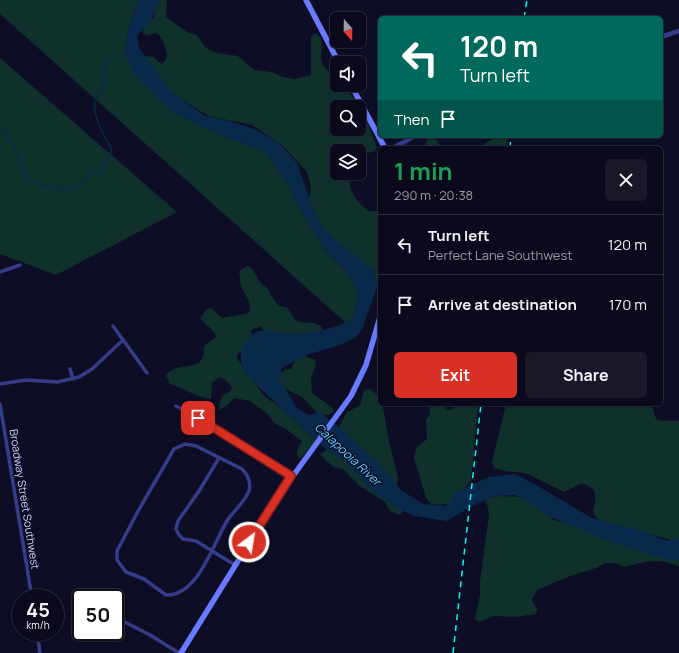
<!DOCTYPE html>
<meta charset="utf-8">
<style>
body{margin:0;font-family:Manrope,sans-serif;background:#181829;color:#f1f3f6;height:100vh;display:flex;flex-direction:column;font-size:15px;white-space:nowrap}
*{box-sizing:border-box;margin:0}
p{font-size:13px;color:#999aa3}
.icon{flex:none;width:22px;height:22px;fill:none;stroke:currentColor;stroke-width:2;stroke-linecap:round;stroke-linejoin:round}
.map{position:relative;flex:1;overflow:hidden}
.details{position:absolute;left:378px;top:146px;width:285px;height:260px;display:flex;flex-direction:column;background:#0a0a1c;border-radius:6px;box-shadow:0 1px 3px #0004,0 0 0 1px #2a2b3b}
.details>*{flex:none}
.hud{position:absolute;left:378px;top:16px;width:285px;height:122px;border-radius:6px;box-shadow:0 1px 3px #0004,0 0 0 1px #2a2b3b;background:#00695c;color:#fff;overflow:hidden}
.needle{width:26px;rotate:160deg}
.tools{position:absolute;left:330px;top:12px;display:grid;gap:8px}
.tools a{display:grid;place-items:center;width:36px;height:36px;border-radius:6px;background:#0a0a1c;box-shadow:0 1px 3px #0004,0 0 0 1px #2a2b3b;font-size:20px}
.speed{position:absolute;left:12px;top:589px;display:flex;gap:8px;font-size:20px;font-weight:700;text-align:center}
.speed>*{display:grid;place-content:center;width:52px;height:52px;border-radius:50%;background:#0a0a1c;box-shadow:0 1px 3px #0004,0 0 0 1px #2a2b3b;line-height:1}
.speed small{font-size:10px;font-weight:400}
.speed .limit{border:2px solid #111;border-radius:6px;background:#fff;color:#111}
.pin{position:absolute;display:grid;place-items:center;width:34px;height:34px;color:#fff;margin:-17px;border-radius:8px;box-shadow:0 2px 6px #0006}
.me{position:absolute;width:44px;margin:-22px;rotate:31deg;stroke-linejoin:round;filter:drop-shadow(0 0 3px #0008)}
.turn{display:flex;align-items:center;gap:14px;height:84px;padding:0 16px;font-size:18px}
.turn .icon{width:52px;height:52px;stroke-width:2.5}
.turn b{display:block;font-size:28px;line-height:34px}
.then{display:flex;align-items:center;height:38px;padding:0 16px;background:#0003;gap:8px;font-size:15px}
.round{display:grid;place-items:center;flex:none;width:42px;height:42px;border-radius:6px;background:#181829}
.summary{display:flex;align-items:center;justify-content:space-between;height:68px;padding:0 16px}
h1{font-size:24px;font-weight:700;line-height:30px;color:#1e9e55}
.button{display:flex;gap:8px;margin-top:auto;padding:8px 16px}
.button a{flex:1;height:46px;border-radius:6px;background:#d93025;color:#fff;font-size:16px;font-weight:700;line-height:46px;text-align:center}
.button a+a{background:#181829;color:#f1f3f6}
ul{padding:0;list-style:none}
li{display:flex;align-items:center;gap:12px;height:60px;padding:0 16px;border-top:1px solid #2a2b3b}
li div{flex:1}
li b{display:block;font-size:15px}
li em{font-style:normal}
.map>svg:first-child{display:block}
.green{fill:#0f302b}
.water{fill:#08294a}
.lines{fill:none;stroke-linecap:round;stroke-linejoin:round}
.stream{stroke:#08294a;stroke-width:1.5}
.minor{stroke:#343d88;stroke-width:3.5}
.tertiary{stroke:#343d88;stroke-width:4.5}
.secondary{stroke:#697aff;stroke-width:5.5}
.rail{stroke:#00fdf3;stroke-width:1.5;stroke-dasharray:6 5;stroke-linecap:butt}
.route-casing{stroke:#8d1f18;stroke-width:10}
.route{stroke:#d93025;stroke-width:7}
.labels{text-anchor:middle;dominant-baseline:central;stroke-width:3;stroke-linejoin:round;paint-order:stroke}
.street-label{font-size:11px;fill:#d2d3ff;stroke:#0e0d26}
.water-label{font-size:12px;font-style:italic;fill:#60cbff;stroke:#0e0d26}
</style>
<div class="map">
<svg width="679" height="653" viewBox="0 0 679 653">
<rect width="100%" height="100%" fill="#0e0d26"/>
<path class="green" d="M0,0H139L130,23L125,50L172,112L211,131L265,152L289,185L295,200L324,249L345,269L358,293L353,318L346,323L0,14Z
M156,0H167L166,17L187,32L197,35L206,48L216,53L238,56L254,70L272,72L283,77L295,79L311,75V36L315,33C329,41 316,55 323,65C330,75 337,71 337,85H342L356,100L358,107H337V129H359V109L365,115L377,148L374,151L359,156V151H337V173H350C347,189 355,201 369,211H380V285L376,288V278L372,269L359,262L324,230L309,201L311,187L307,172L283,146L252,125L208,116L171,92L163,86L144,56L154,57L161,64L166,60C168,51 164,40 157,33L147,35L143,33V28L154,17Z
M0,58L177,212L56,275L0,254Z
M494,136H507L506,148H474L485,144L494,138Z
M434,137L442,148H426L427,139Z
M248,266C256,271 256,278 262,284C264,286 268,288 269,291C274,299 275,307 287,307C291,311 292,318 297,321C306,325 314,319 322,328L321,332L267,336L261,326L251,330L252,337L247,350L238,353L237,358L264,396L283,409L316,440L300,459L297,455V450L302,441L286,429L276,424L266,413L250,401L234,398L228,405L219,410C220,399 220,396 230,392L232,387L224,379L219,377L212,383L211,399C200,399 182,387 170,384L166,375C179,358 205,377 204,346L216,337L215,333L200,318L206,310L211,308L222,318L245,314L250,311C251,301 245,296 242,288C240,283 240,277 239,271Z
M305,356L315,360L316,365L311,378L312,393L333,408V412L328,415L318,414C313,409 308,402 303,398C291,390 284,392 278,376L286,369H291L296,359Z
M370,389L379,396L384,412L388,437L398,478L396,487L403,511L400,515L390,511L385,502L360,486L343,469L333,467L320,454L329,448L346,413L360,405L364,390Z
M429,404H443L448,410L453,409L457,404H478L471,481L451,503L440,505L430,503L426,498L414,458L416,448L427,439L426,419L430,415Z
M506,404H648L653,409L656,419C664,423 671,419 679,421V542L602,522C586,512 597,507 595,495C595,488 586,484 581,484C575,485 570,490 564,492L526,473L505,471L494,468L492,462Z
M501,496L521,497L547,513L553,520L567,523L600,537L679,558V566L662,561L645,562L624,567L615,563H605L596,568L570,576L537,590L532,600L537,609L536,614L515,617L494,616L480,622L475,619L480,595V581L489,515L488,507L484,498Z"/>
<path class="water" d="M139,0H160L150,22L137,36L139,48L172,92L205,116L230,121L257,130L280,144L297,163L312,206L325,231L373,270L378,285L362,329L356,337L340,345L307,355L282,368L280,379L294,403L297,408L309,415L316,414L315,409L344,431L385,470L401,490L423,504L446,506L456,492L489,477L515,474L536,485L592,518L642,531L667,541L679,538V560L664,559L606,540L548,516L528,502L515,495L495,496L472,506L447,521L414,516L393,506L369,488L346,463L326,449L254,383L241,367V348C245,344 249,337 253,334C265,326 278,333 290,333C310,333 337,330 353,318L358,293L345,269L324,249L295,200L289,185L265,152L211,131L172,112L133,73L125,50L130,23Z"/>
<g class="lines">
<path class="stream" d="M0,129L14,145L24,171L33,183L63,190L77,186L102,168L112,150C104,135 90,114 96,96C98,92 101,89 102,85C107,63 104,59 128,55"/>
<path class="minor" d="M0,272L20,265
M113,326L147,373
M70,369L73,379
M0,384L26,380L57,382L79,377L92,369L123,340
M0,404L32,598
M176,406L210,424L291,476
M185,444L196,446L242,469C248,475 251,482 249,491C245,502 233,511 227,521C213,544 198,596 166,595L144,579L126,572L117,560V551L137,513L174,449Z
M219,458L199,491L178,521L176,529L179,535L183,539L196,541L235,565
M115,617L150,635L179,653
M37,632L40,653"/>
<path class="tertiary" d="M661,37L679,31
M393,148L415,136"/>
<path class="secondary" d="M306,0L339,63
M351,85L385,148
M181,653L277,498L351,396L366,365L380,317"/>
<path class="rail" d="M524,18L527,0
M510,148L511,136
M453,653L481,404"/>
</g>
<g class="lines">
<g class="route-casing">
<path id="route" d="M198,418L291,476L249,542"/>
</g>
<use href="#route" class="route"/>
</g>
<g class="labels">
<g class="street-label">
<text transform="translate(25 499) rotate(81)">Broadway Street Southwest</text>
</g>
<g class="water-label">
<text transform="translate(348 454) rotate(43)">Calapooia River</text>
</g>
</g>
</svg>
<div class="tools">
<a><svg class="needle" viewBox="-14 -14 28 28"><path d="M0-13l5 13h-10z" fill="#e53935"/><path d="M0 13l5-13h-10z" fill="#999aa3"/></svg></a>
<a><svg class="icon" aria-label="sound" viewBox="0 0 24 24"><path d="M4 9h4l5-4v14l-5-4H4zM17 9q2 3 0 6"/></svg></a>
<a><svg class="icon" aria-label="search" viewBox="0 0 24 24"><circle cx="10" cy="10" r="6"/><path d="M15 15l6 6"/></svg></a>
<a><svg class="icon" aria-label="layers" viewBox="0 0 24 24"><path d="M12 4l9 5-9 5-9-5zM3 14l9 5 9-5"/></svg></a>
</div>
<div class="speed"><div>45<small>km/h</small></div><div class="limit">50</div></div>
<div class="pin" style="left:198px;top:418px;background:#d93025"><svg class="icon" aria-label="arrive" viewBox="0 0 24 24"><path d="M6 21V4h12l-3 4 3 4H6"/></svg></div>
<svg class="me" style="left:249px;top:542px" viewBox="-20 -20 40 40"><circle r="17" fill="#d93025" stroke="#fff" stroke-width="3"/><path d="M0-11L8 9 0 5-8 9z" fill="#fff"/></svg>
<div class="hud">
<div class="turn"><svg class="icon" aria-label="left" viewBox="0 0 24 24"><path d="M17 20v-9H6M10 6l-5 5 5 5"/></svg><div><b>120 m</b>Turn left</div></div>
<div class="then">Then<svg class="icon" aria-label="arrive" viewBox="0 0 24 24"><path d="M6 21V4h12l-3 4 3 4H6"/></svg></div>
</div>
<section class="details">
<div class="summary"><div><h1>1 min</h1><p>290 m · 20:38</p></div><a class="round"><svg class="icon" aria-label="close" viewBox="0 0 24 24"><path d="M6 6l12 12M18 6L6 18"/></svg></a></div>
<ul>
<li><svg class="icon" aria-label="left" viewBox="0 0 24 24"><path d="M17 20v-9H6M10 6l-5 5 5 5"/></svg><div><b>Turn left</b><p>Perfect Lane Southwest</p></div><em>120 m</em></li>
<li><svg class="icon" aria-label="arrive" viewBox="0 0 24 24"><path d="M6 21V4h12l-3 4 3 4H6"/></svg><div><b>Arrive at destination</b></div><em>170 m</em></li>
</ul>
<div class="button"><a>Exit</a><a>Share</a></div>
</section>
</div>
